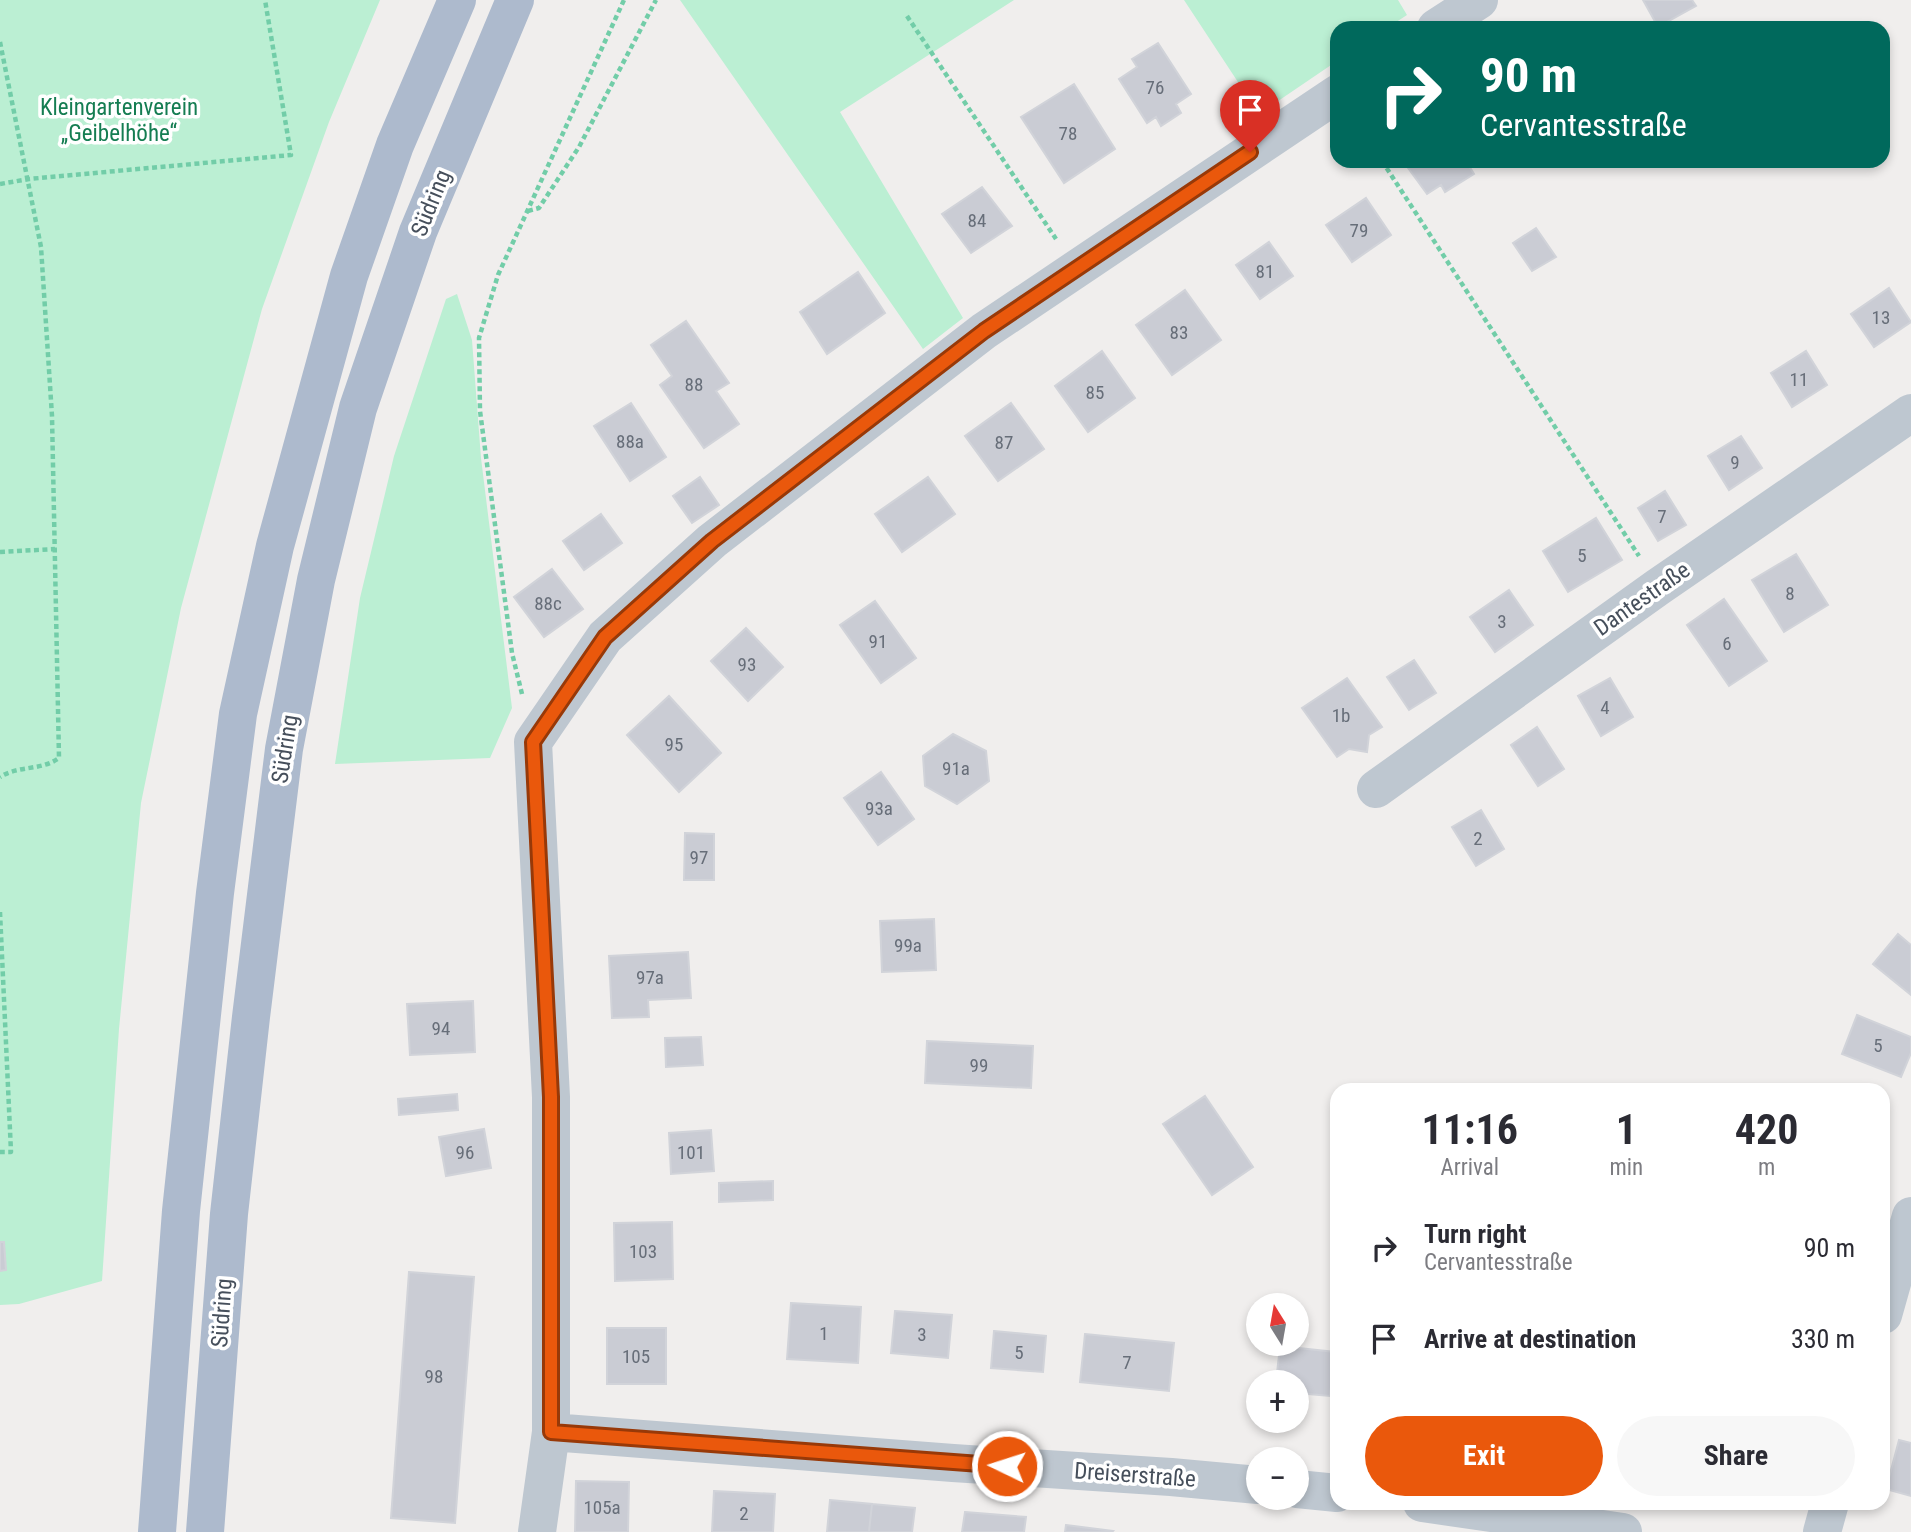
<!DOCTYPE html>
<meta charset="utf-8">
<style>
body{margin:0;font-family:"Roboto Condensed",sans-serif;background:#f7f7f7;color:#2b2b33;height:100vh;display:flex;flex-direction:column;font-size:26px;white-space:nowrap}
*{box-sizing:border-box;margin:0}
p{font-size:23px;color:#7c7c81}
.icon{flex:none;width:38px;height:38px;fill:none;stroke:currentColor;stroke-width:2;stroke-linecap:round;stroke-linejoin:round}
.map{position:relative;flex:1;overflow:hidden}
.side{position:absolute;left:1330px;top:1083px;width:560px;height:427px;display:flex;flex-direction:column;background:#fff;border-radius:21px;box-shadow:0 4px 10px #0003}
.side>*{flex:none}
.banner{position:absolute;left:1330px;top:21px;width:560px;height:147px;border-radius:21px;box-shadow:0 4px 10px #0003;background:#00695c;color:#fff;overflow:hidden}
.needle{width:46px;rotate:349deg}
.fabs{position:absolute;left:1246px;top:1293px;display:grid;gap:14px}
.fabs a{display:grid;place-items:center;width:63px;height:63px;border-radius:50%;background:#fff;box-shadow:0 4px 10px #0003;font-size:35px}
.pin{position:absolute;display:grid;place-items:center;width:60px;height:60px;color:#fff;margin:-72px -30px;border-radius:50% 50% 50% 0;rotate:-45deg;box-shadow:0 0 7px #0007}
.pin .icon{rotate:45deg}
.me{position:absolute;width:77px;margin:-38px;rotate:274deg;stroke-linejoin:round;filter:drop-shadow(0 0 5px #0008)}
.turn{display:flex;align-items:center;gap:24px;height:147px;padding:0 35px;font-size:32px}
.turn .icon{width:91px;height:91px;stroke-width:2.5}
.turn b{display:block;font-size:49px;line-height:60px}
.eta{display:flex;justify-content:space-evenly;align-items:center;height:119px;text-align:center}
.eta b{font-size:42px;font-weight:700;line-height:49px}
.button{display:flex;gap:14px;margin-top:auto;padding:14px 35px}
.button a{flex:1;height:80px;border-radius:42px;background:#ea580c;color:#fff;font-size:28px;font-weight:700;line-height:80px;text-align:center}
.button a+a{background:#f7f7f7;color:#2b2b33}
ul{padding:0;list-style:none}
li{display:flex;align-items:center;gap:21px;height:91px;padding:0 35px}
li div{flex:1}
li b{display:block;font-size:26px}
li em{font-style:normal}
.map>svg:first-child{display:block}
.green{fill:#bbefd3}
.building{fill:#caccd4;stroke:#d1d3d9;stroke-width:2}
.lines{fill:none;stroke-linecap:round;stroke-linejoin:round}
.path{stroke:#72cda8;stroke-width:4.5;stroke-dasharray:5 3.5;stroke-linecap:butt}
.minor{stroke:#bec7d0;stroke-width:38}
.major{stroke:#adbacd;stroke-width:38}
.route-casing{stroke:#983908;stroke-width:18}
.route{stroke:#ea580c;stroke-width:12}
.labels{text-anchor:middle;dominant-baseline:central;stroke-width:7;stroke-linejoin:round;paint-order:stroke}
.number-label{font-size:19px;fill:#676e79}
.park-label{font-size:23px;fill:#157d52;stroke:#fff}
.street-label{font-size:23px;fill:#464f5b;stroke:#fff}
</style>
<div class="map">
<svg width="1911" height="1532" viewBox="0 0 1911 1532">
<rect width="100%" height="100%" fill="#f0eeed"/>
<path class="green" d="M0,0H380L329,122L262,309L181,608L141,803L119,1029L102,1281L19,1304L0,1305Z
M680,0H1014L840,112L963,318L923,349Z
M1184,0H1398L1407,15L1387,28H1337V61L1259,114Z
M457,294L472,340L481,458L512,708L490,758L335,764L360,598L394,456L446,299Z"/>
<path class="building" d="M1643,0H1692L1696,6L1658,27Z
M1158,43L1191,94L1176,104L1181,113L1161,126L1156,117L1147,123L1119,79L1137,67L1132,59Z
M1074,84L1115,149L1064,183L1021,117Z
M1403,161H1466L1474,174L1445,192L1441,185L1427,194Z
M982,187L1012,226L971,253L942,214Z
M1366,198L1391,235L1352,262L1326,225Z
M1536,228L1556,257L1532,271L1513,243Z
M1269,242L1293,276L1260,299L1236,265Z
M858,272L885,313L827,354L800,312Z
M1889,288L1911,322L1874,347L1851,314Z
M1185,290L1221,340L1172,375L1136,325Z
M686,321L729,383L716,391L739,424L704,448L660,385L672,376L651,345Z
M1102,351L1135,398L1088,432L1055,386Z
M1806,351L1827,385L1792,407L1771,373Z
M631,403L666,457L630,481L594,426Z
M1011,403L1044,449L998,481L965,436Z
M1741,436L1762,468L1729,490L1708,456Z
M700,477L719,505L692,523L673,496Z
M928,477L955,514L902,552L875,514Z
M1665,491L1686,525L1658,541L1638,508Z
M601,514L622,543L584,570L563,541Z
M1596,518L1622,560L1568,592L1543,551Z
M1796,554L1828,605L1784,632L1752,580Z
M552,569L583,609L544,637L514,597Z
M1509,590L1533,625L1495,652L1470,617Z
M1724,599L1767,661L1729,686L1687,625Z
M875,601L916,658L881,683L840,625Z
M746,628L783,667L748,701L711,661Z
M1414,660L1436,693L1409,710L1387,677Z
M1347,678L1382,727L1369,735L1367,752L1349,749L1337,757L1302,708Z
M1610,678L1633,717L1601,736L1578,696Z
M669,696L721,753L679,792L627,735Z
M1537,727L1564,769L1538,786L1511,745Z
M953,734L986,751L989,781L957,804L925,786L923,756Z
M881,772L914,819L878,845L844,798Z
M1481,810L1504,849L1476,866L1452,827Z
M685,833L714,834V880H684Z
M934,919L936,970L882,972L880,921Z
M1898,934L1911,945V995L1873,964Z
M688,952L691,998L648,1000L649,1017L612,1018L609,956Z
M473,1001L475,1052L410,1055L407,1004Z
M1857,1015L1911,1037V1053L1901,1077L1842,1054Z
M701,1037L703,1065L666,1067L665,1038Z
M927,1041L1033,1046L1031,1088L925,1083Z
M457,1094L458,1110L399,1115L398,1099Z
M1205,1096L1253,1167L1212,1195L1163,1124Z
M484,1129L491,1168L446,1176L439,1137Z
M711,1130L714,1171L671,1174L669,1133Z
M773,1181V1200L719,1202V1183Z
M672,1222L673,1279L615,1281L614,1223Z
M0,1242H4L6,1270L0,1271Z
M409,1272L474,1277L455,1523L391,1518Z
M791,1303L861,1307L858,1363L787,1359Z
M895,1311L952,1315L948,1358L891,1353Z
M607,1328H666V1384H607Z
M994,1331L1046,1336L1043,1372L991,1368Z
M1085,1334L1174,1343L1169,1391L1080,1382Z
M1280,1346L1335,1352L1330,1396L1297,1393V1382H1276Z
M1899,1440L1911,1443V1496L1886,1489Z
M576,1481L629,1482L628,1532H575Z
M714,1491L775,1494L773,1532H712Z
M830,1500L872,1504L869,1532H827Z
M872,1504L915,1508L912,1532H869Z
M965,1512L1026,1517L1024,1532H962Z
M1066,1525L1113,1531L1112,1532H1065Z"/>
<g class="lines">
<path class="path" d="M907,16L1056,239
M0,42L41,247L52,416L59,758C41,771 19,765 0,777
M1382,161L1639,556
M0,184L29,179L291,155L265,0
M528,211L539,208L579,147L656,0
M0,552L55,549
M522,694L512,653L480,411L479,338L498,275L624,0
M0,912L11,1152H0"/>
<path class="minor" d="M1436,28L1479,0
M1376,789L1658,587L1911,413
M1883,1315L1911,1216
M551,1432L953,1463L1171,1477L1258,1485
M1297,1489L1337,1493
M1422,1503L1623,1532
M537,1532L551,1432V1097L533,742L605,637L712,541L984,331L1337,94
M1822,1532L1830,1503"/>
<path class="major" d="M157,1532L181,1211L215,893L238,714L275,546L349,276L395,145L457,0
M205,1532L229,1214L251,1017L284,749L316,580L358,408L418,232L515,0"/>
</g>
<g class="lines">
<g class="route-casing">
<path id="route" d="M1007,1466L551,1432V1097L533,742L605,637L712,541L984,331L1250,152"/>
</g>
<use href="#route" class="route"/>
</g>
<g class="labels">
<g class="number-label">
<text x="1155" y="87">76</text>
<text x="1068" y="133">78</text>
<text x="977" y="220">84</text>
<text x="1359" y="230">79</text>
<text x="1265" y="271">81</text>
<text x="1881" y="317">13</text>
<text x="1179" y="332">83</text>
<text x="1799" y="379">11</text>
<text x="694" y="384">88</text>
<text x="1095" y="392">85</text>
<text x="630" y="441">88a</text>
<text x="1004" y="442">87</text>
<text x="1735" y="462">9</text>
<text x="1662" y="516">7</text>
<text x="1582" y="555">5</text>
<text x="1790" y="593">8</text>
<text x="548" y="603">88c</text>
<text x="1502" y="621">3</text>
<text x="878" y="641">91</text>
<text x="1727" y="643">6</text>
<text x="747" y="664">93</text>
<text x="1605" y="707">4</text>
<text x="1341" y="715">1b</text>
<text x="674" y="744">95</text>
<text x="956" y="768">91a</text>
<text x="879" y="808">93a</text>
<text x="1478" y="838">2</text>
<text x="699" y="857">97</text>
<text x="908" y="945">99a</text>
<text x="650" y="977">97a</text>
<text x="441" y="1028">94</text>
<text x="1878" y="1045">5</text>
<text x="979" y="1065">99</text>
<text x="465" y="1152">96</text>
<text x="691" y="1152">101</text>
<text x="643" y="1251">103</text>
<text x="824" y="1333">1</text>
<text x="922" y="1334">3</text>
<text x="1019" y="1352">5</text>
<text x="636" y="1356">105</text>
<text x="1127" y="1362">7</text>
<text x="434" y="1376">98</text>
<text x="602" y="1507">105a</text>
<text x="744" y="1513">2</text>
</g>
<g class="park-label">
<text x="119" y="107">Kleingartenverein<tspan x="119" dy="26">„Geibelhöhe“</tspan></text>
</g>
<g class="street-label">
<text transform="translate(431 203) rotate(-68)">Südring</text>
<text transform="translate(1642 599) rotate(-35)">Dantestraße</text>
<text transform="translate(285 749) rotate(-81)">Südring</text>
<text transform="translate(222 1313) rotate(-86)">Südring</text>
<text transform="translate(1135 1475) rotate(4)">Dreiserstraße</text>
</g>
</g>
</svg>
<div class="fabs">
<a><svg class="needle" viewBox="-14 -14 28 28"><path d="M0-13l5 13h-10z" fill="#e53935"/><path d="M0 13l5-13h-10z" fill="#7c7c81"/></svg></a>
<a>+</a>
<a>−</a>
</div>
<div class="pin" style="left:1250px;top:152px;background:#d93025"><svg class="icon" aria-label="arrive" viewBox="0 0 24 24"><path d="M6 21V4h12l-3 4 3 4H6"/></svg></div>
<svg class="me" style="left:1007px;top:1466px" viewBox="-20 -20 40 40"><circle r="17" fill="#ea580c" stroke="#fff" stroke-width="3"/><path d="M0-11L8 9 0 5-8 9z" fill="#fff"/></svg>
<div class="banner">
<div class="turn"><svg class="icon" aria-label="right" viewBox="0 0 24 24"><path d="M7 20v-9h11M14 6l5 5-5 5"/></svg><div><b>90 m</b>Cervantesstraße</div></div>
</div>
<section class="side">
<div class="eta">
<div><b>11:16</b><p>Arrival</p></div>
<div><b>1</b><p>min</p></div>
<div><b>420</b><p>m</p></div>
</div>
<ul>
<li><svg class="icon" aria-label="right" viewBox="0 0 24 24"><path d="M7 20v-9h11M14 6l5 5-5 5"/></svg><div><b>Turn right</b><p>Cervantesstraße</p></div><em>90 m</em></li>
<li><svg class="icon" aria-label="arrive" viewBox="0 0 24 24"><path d="M6 21V4h12l-3 4 3 4H6"/></svg><div><b>Arrive at destination</b></div><em>330 m</em></li>
</ul>
<div class="button"><a>Exit</a><a>Share</a></div>
</section>
</div>
